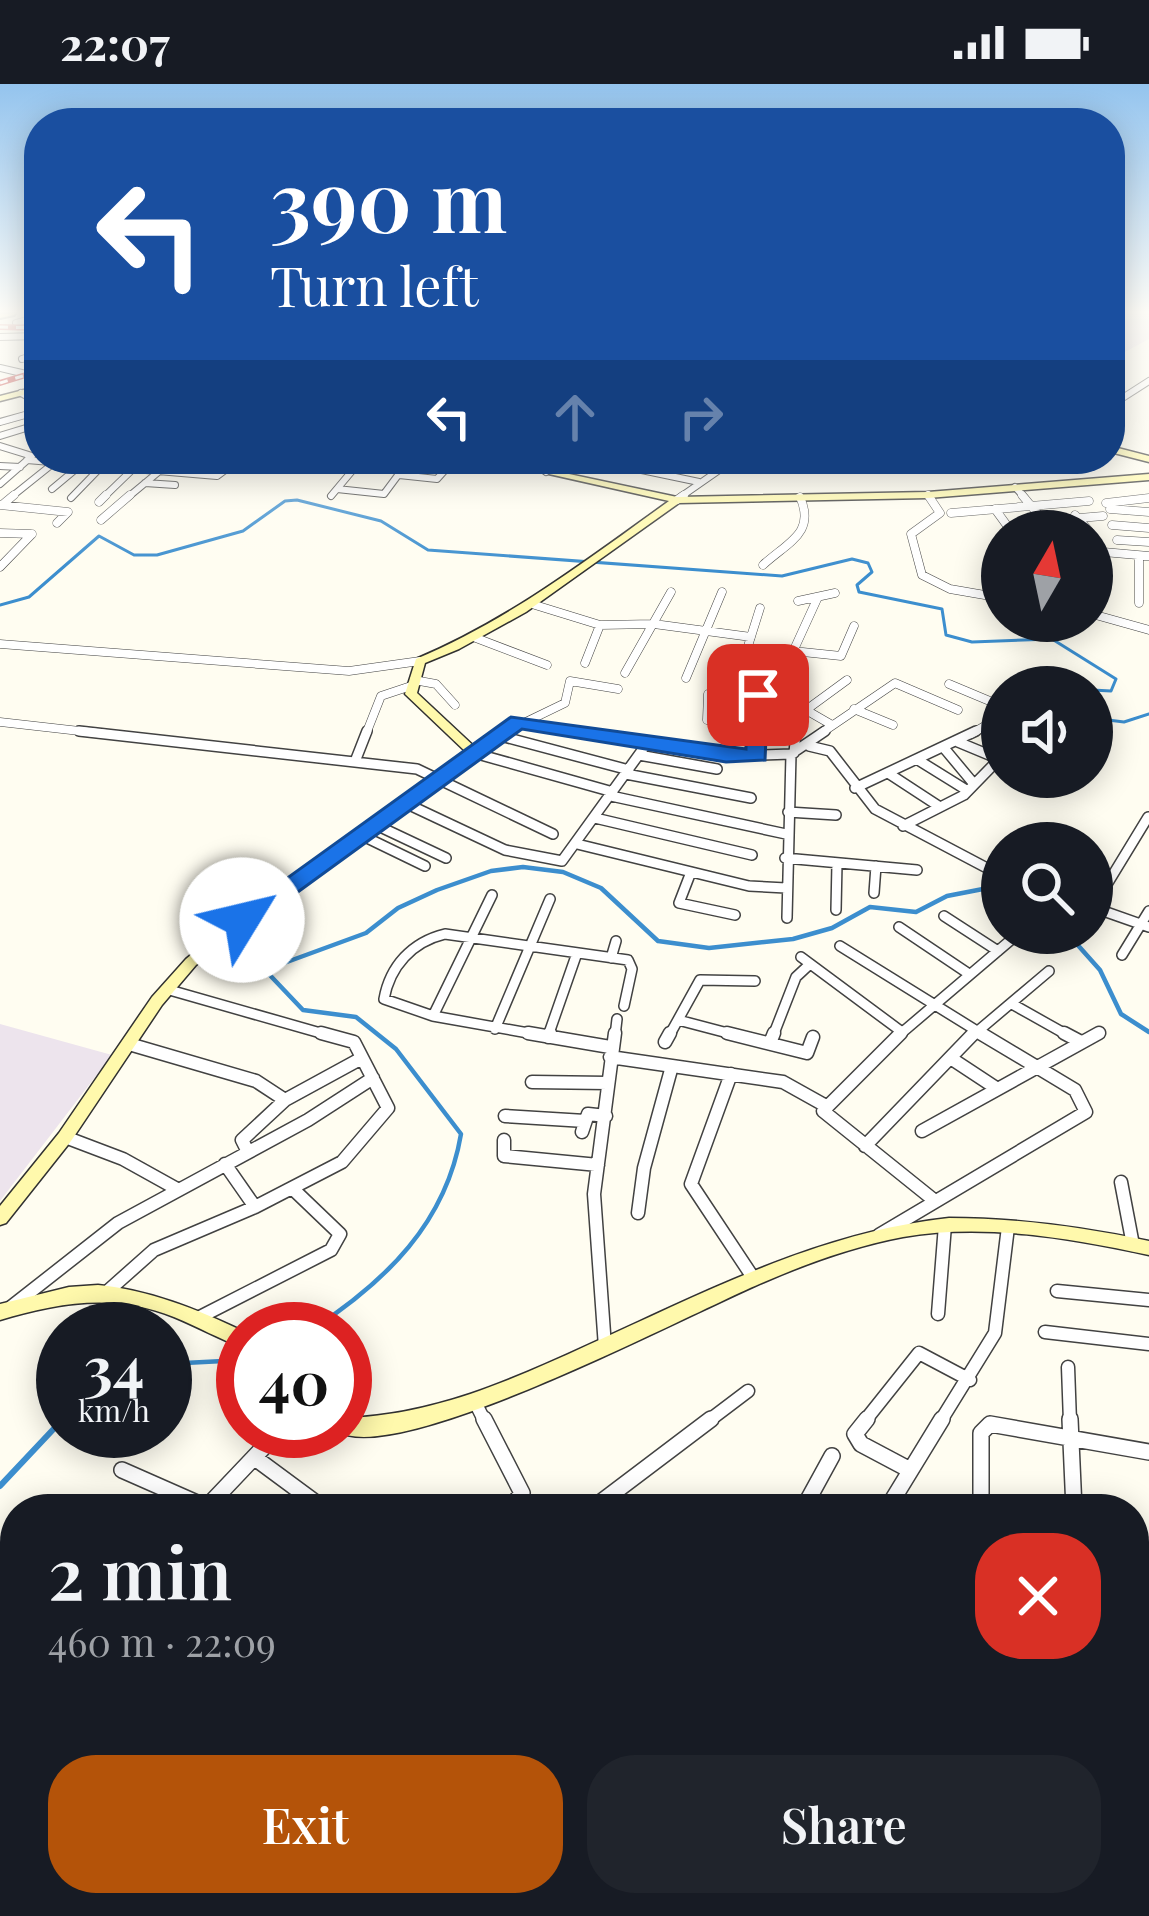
<!DOCTYPE html>
<meta charset="utf-8">
<style>
body{margin:0;font-family:"Playfair Display",serif;background:#20242c;color:#f1f3f6;height:100vh;display:flex;flex-direction:column;font-size:45px;white-space:nowrap}
*{box-sizing:border-box;margin:0}
p{font-size:39px;color:#9ea1a6}
.icon{flex:none;width:66px;height:66px;fill:none;stroke:currentColor;stroke-width:2;stroke-linecap:round;stroke-linejoin:round}
.map{position:relative;flex:1;overflow:hidden}
.sheet{position:absolute;left:0px;top:1410px;width:1149px;height:423px;display:flex;flex-direction:column;background:#171b24;border-radius:48px 48px 0 0;box-shadow:0 6px 30px #0003}
.sheet>*{flex:none}
.banner{position:absolute;left:24px;top:24px;width:1101px;height:366px;border-radius:48px;box-shadow:0 6px 30px #0003;background:#1a4fa0;color:#fff;overflow:hidden}
.needle{width:78px;rotate:9deg}
.controls{position:absolute;left:981px;top:426px;display:grid;gap:24px}
.controls a{display:grid;place-items:center;width:132px;height:132px;border-radius:50%;background:#171b24;box-shadow:0 6px 30px #0003;font-size:60px}
.speed{position:absolute;left:36px;top:1218px;display:flex;gap:24px;font-size:60px;font-weight:700;text-align:center}
.speed>*{display:grid;place-content:center;width:156px;height:156px;border-radius:50%;background:#171b24;box-shadow:0 6px 30px #0003;line-height:1}
.speed small{font-size:30px;font-weight:400}
.speed .limit{border:18px solid #d22;background:#fff;color:#111}
.pin{position:absolute;display:grid;place-items:center;width:102px;height:102px;color:#fff;margin:-51px;border-radius:24px;box-shadow:0 6px 18px #0006}
.me{position:absolute;width:132px;margin:-66px;rotate:54deg;stroke-linejoin:round;filter:drop-shadow(0 0 9px #0008)}
.turn{display:flex;align-items:center;gap:42px;height:252px;padding:0 48px;font-size:54px}
.turn .icon{width:156px;height:156px;stroke-width:2.5}
.turn b{display:block;font-size:84px;line-height:102px}
.lanes{display:flex;align-items:center;height:114px;padding:0 48px;background:#0003;justify-content:center;gap:60px;direction:ltr}
.lanes .off{opacity:.35}
.round{display:grid;place-items:center;flex:none;width:126px;height:126px;border-radius:48px;background:#20242c}
.headline{display:flex;align-items:center;justify-content:space-between;height:204px;padding:0 48px}
h1{font-size:72px;font-weight:600;line-height:90px}
.action{display:flex;gap:24px;margin-top:auto;padding:24px 48px}
.action a{flex:1;height:138px;border-radius:48px;background:#b45309;color:#fff;font-size:48px;font-weight:600;line-height:138px;text-align:center}
.action a+a{background:#20242c;color:#f1f3f6}
.status{display:flex;justify-content:space-between;align-items:center;height:84px;padding:0 60px;background:#171b24;direction:ltr}
.status svg{height:33px;fill:currentColor}
.map>svg:first-child{display:block}
.industrial{fill:#ede4ed}
.lines{fill:none;stroke-linecap:round;stroke-linejoin:round}
.stream-far2{stroke:#3c8ece;stroke-width:3}
.stream-far1{stroke:#3c8ece;stroke-width:4.5}
.stream{stroke:#3c8ece;stroke-width:6}
.street-tunnel{stroke:#dbd9cf;stroke-width:6;stroke-dasharray:6 3;stroke-linecap:butt}
.street-far4-casing{stroke:#424242;stroke-width:8}
.street-far3-casing{stroke:#424242;stroke-width:9}
.street-far2-casing{stroke:#424242;stroke-width:12}
.street-far1-casing{stroke:#424242;stroke-width:15}
.street-casing{stroke:#424242;stroke-width:18}
.secondary-casing{stroke:#313131;stroke-width:3}
.primary-casing{stroke:#202020;stroke-width:4}
.street-far4{stroke:#fff;stroke-width:6}
.street-far3{stroke:#fff;stroke-width:8}
.street-far2{stroke:#fff;stroke-width:9}
.street-far1{stroke:#fff;stroke-width:12}
.street{stroke:#fff;stroke-width:15}
.secondary{fill:#fff9ac;fill-rule:evenodd}
.primary{fill:#f8db68;fill-rule:evenodd}
.rail-casing{stroke:#c02627;stroke-width:6}
.rail{stroke:#fff;stroke-width:3;stroke-dasharray:8;stroke-linecap:butt}
.route{fill:#1a73e8;stroke:#114b97;stroke-width:3}
</style>
<div class="status"><b>22:07</b><svg viewBox="0 0 49 12"><path d="M0 12V9h3v3zM5 12V6h3v6zM10 12V3h3v9zM15 12V0h3v12zM26 1h20v11H26zM47 4h2v5h-2z"/></svg></div>
<div class="map">
<svg width="1149" height="1832" viewBox="0 0 1149 1832">
<rect width="100%" height="100%" fill="#fffdf1"/>
<path class="industrial" d="M1110,229H1149V255L1110,276Z
M0,940L112,971L0,1117Z"/>
<g class="lines">
<path class="stream-far2" d="M0,521L29,513L99,452L134,471H157L243,447L285,417L297,416L381,437L428,466L782,492L852,475L868,479L872,488L857,501L859,508L942,525L946,551L972,558L1052,555L1116,595L1111,607L1092,606
M1092,634L1124,638L1149,630"/>
<path class="stream-far1" d="M1067,849L1100,886L1121,930L1149,948
M313,1245C386,1197 446,1139 461,1050L396,965L356,933L303,926L265,886L366,849L398,824L437,806L491,787L523,783L563,788L601,804L658,857L709,864L793,855L832,844L870,823L916,828L947,812L983,805L1002,807
M165,1280L243,1276"/>
<path class="stream" d="M0,1402L63,1335"/>
<path class="street-tunnel" d="M26,290L39,296"/>
<g class="street-far4-casing">
<path id="street-far4" d="M16,239L39,233
M0,253L39,252
M22,275L39,270
M0,284L26,290
M21,309L39,319
M1110,322L1149,297
M0,338L25,331
M0,352L39,340
M0,362L32,372L0,400
M589,375L699,398
M705,375L728,380
M27,376L217,392L240,375
M0,382L20,383
M546,388L563,375
M399,391L437,395L455,375
M145,399L175,401
M1015,403L1025,414
M52,405L82,380
M337,405L384,410L410,375
M331,412L362,375
M10,414L55,378
M71,414L104,380
M103,414L134,384
M127,414L162,385L141,375
M679,414L735,375"/>
</g>
<g class="street-far3-casing">
<path id="street-far3" d="M928,411L940,429L911,450L922,491L950,505L1002,514
M1022,411L1052,447
M677,416L684,411
M99,418L106,411
M1106,419L1149,414
M0,421L68,428L57,439
M2,421L14,411
M995,425L1011,447
M1110,425L1149,428
M951,429L1089,417
M1075,431L1089,447
M101,436L130,411
M1044,437L1103,432
M1112,441L1149,444
M0,449L32,450
M1117,456L1149,458
M1092,467L1149,472
M1139,472V519
M763,481C788,458 816,449 800,413
M0,483L32,450
M798,517L835,509
M535,521L600,541L654,540L751,553
M1092,530L1149,546
M476,554L547,581
M0,560L349,587L420,577
M793,567L841,572L854,542
M743,578L760,524
M585,579L600,541
M625,589L671,508
M686,594L722,508
M414,596L436,600L455,621
M949,600L992,618
M708,610L707,636L757,639
M854,625L893,641
M0,638L106,650
M518,638L591,650
M832,641L806,626L847,596
M366,650L381,612L411,602
M501,650L565,619L570,597L618,605
M757,650L758,603L786,583L818,513
M796,650L797,641
M820,650L895,599L958,626
M971,650L1002,632"/>
</g>
<g class="street-far2-casing">
<path id="street-far2" d="M79,647L417,685L553,750
M572,647L726,672L791,670L825,647
M497,651L629,686
M958,658L999,675
M809,662L830,667L875,725L1002,792
M944,664L974,700
M474,669L505,647
M474,669L613,708
M794,669L796,647
M639,671L717,685
M757,671V647
M356,675L367,647
M918,676L968,707
M888,689L940,723
M626,690L751,714
M855,704L976,647
M611,712L786,750
M403,718L505,766L562,777L648,658
M788,728L836,731
M595,734L752,771
M374,740L446,774
M903,742L964,711L1002,672
M361,751L425,782
M577,760L749,802L786,804
M785,774L917,786
M691,788L679,819L735,831
M874,809L876,782
M492,811L433,932L545,952
M1092,823L1149,843
M1092,825L1148,733
M836,826L837,779
M944,832L998,867
M787,834L791,670
M899,843L969,890
M840,862L985,952
M1122,871L1149,827
M801,873L902,948
M611,874L616,857
M166,905L331,952
M1012,920L1069,952
M433,932L384,915C390,882 412,858 445,850L628,876L632,885L624,922
M678,936L739,952
M495,945L550,815
M548,952L577,869
M615,952L617,935
M669,952L700,896L755,897
M773,952L796,893L810,880
M898,952L1019,849
M972,952L1049,887
M1094,952L1099,949"/>
</g>
<g class="street-far1-casing">
<path id="street-far1" d="M528,949L610,963
M727,949L807,969L813,953
M901,949L823,1027L935,1117
M1064,949L1081,958
M548,953L550,949
M665,958L670,949
M770,959L774,949
M129,960L256,997L285,1016
M610,973L783,998L826,1022
M952,975L996,1004
M731,990L691,1100L754,1195
M532,998L608,999
M505,1032L585,1037
M922,1047L1099,949
M582,1048L588,1030L606,1032
M65,1053L123,1075L177,1105
M504,1056V1072L598,1081
M865,1062L974,949
M248,1068L242,1056L285,1016L362,974
M225,1080L255,1123
M1121,1098L1133,1161
M638,1129L644,1084L672,982
M879,1151L1086,1028L1075,1006L980,949
M109,1206L154,1166L255,1123L342,1078L388,1024L354,958L321,949
M1057,1207L1149,1216
M11,1223L118,1139L308,1036L373,994
M938,1230L945,1141
M198,1234L331,1166L340,1150L293,1105
M1045,1248L1149,1260
M605,1263L594,1110L615,949
M1068,1283L1070,1338
M476,1320L485,1338
M707,1338L748,1307
M864,1338L919,1269L970,1296
M940,1338L995,1249L1008,1143"/>
</g>
<g class="street-casing">
<path id="street" d="M484,1335L522,1409L510,1425
M867,1335L855,1350L861,1360L910,1386
M1070,1335L1074,1425
M255,1374L324,1425
M122,1386L206,1423
M205,1425L279,1347
M592,1425L711,1335
M803,1425L832,1372
M887,1425L942,1335
M981,1425V1349L990,1340L1149,1368
M0,1509L15,1516
M0,1602L15,1583
M1134,1637L1149,1640
M0,1738L15,1744
M1140,1806L1149,1807
M610,1818L630,1832
M907,1818L928,1832
M108,1832L114,1818
M362,1832L366,1818
M740,1832L748,1818
M875,1832L881,1818
M972,1832L977,1818
M1061,1832L1065,1818"/>
</g>
<g class="secondary-casing">
<path id="secondary" d="M39,302V307L0,317V312Z
M1110,362L1149,372V378L1110,368Z
M482,375H499L677,413L928,408L1149,390V396L928,414L679,419L526,528L459,565L425,579L417,609L478,666V672L247,839L196,881L162,921L71,1057L6,1139L0,1141V1122L59,1049L152,913L186,875L237,833L467,669L405,610L416,575C509,536 587,476 669,417Z
M949,1134C1017,1134 1083,1143 1149,1157V1171C1070,1154 984,1139 903,1153C855,1162 808,1179 764,1198C692,1228 397,1385 337,1347H345V1334C433,1331 510,1297 588,1261C706,1208 819,1148 949,1134Z
M98,1201C150,1206 196,1225 243,1247V1264C220,1255 198,1243 174,1233C115,1209 60,1218 0,1236V1220L69,1203Z"/>
</g>
<g class="primary-casing">
<path id="primary" d="M15,229L14,231L0,234V230Z"/>
</g>
<use href="#street-far4" class="street-far4"/>
<use href="#street-far3" class="street-far3"/>
<use href="#street-far2" class="street-far2"/>
<use href="#street-far1" class="street-far1"/>
<use href="#street" class="street"/>
<use href="#secondary" class="secondary"/>
<use href="#primary" class="primary"/>
<g class="rail-casing">
<path id="rail" d="M0,243L39,244
M0,299L39,287"/>
</g>
<use href="#rail" class="rail"/>
</g>
<linearGradient id="sky" x2="0" y2="1"><stop stop-color="#94c4ee"/><stop offset="0.47" stop-color="#fffef9"/><stop offset="1" stop-color="#fffef9" stop-opacity="0"/></linearGradient>
<rect width="1149" height="485" fill="url(#sky)"/>
<path class="route" d="M758,604L768,611L765,676L726,678L522,645L251,842L242,844L229,836L511,633L746,665L747,611Z"/>
</svg>
<div class="controls">
<a><svg class="needle" viewBox="-14 -14 28 28"><path d="M0-13l5 13h-10z" fill="#e53935"/><path d="M0 13l5-13h-10z" fill="#9ea1a6"/></svg></a>
<a><svg class="icon" aria-label="sound" viewBox="0 0 24 24"><path d="M4 9h4l5-4v14l-5-4H4zM17 9q2 3 0 6"/></svg></a>
<a><svg class="icon" aria-label="search" viewBox="0 0 24 24"><circle cx="10" cy="10" r="6"/><path d="M15 15l6 6"/></svg></a>
</div>
<div class="speed"><div>34<small>km/h</small></div><div class="limit">40</div></div>
<div class="pin" style="left:758px;top:611px;background:#d93025"><svg class="icon" aria-label="arrive" viewBox="0 0 24 24"><path d="M6 21V4h12l-3 4 3 4H6"/></svg></div>
<svg class="me" style="left:242px;top:836px" viewBox="-20 -20 40 40"><circle r="19" fill="#fff"/><path d="M0-13L10 11 0 6-10 11z" fill="#1a73e8"/></svg>
<div class="banner">
<div class="turn"><svg class="icon" aria-label="left" viewBox="0 0 24 24"><path d="M17 20v-9H6M10 6l-5 5 5 5"/></svg><div><b>390 m</b>Turn left</div></div>
<div class="lanes"><svg class="icon" aria-label="left" viewBox="0 0 24 24"><path d="M17 20v-9H6M10 6l-5 5 5 5"/></svg><svg class="icon off" aria-label="ahead" viewBox="0 0 24 24"><path d="M12 20V5M6 11l6-6 6 6"/></svg><svg class="icon off" aria-label="right" viewBox="0 0 24 24"><path d="M7 20v-9h11M14 6l5 5-5 5"/></svg></div>
</div>
<section class="sheet">
<div class="headline"><div><h1>2 min</h1><p>460 m · 22:09</p></div><a class="round" style="background:#d93025;color:#fff"><svg class="icon" aria-label="close" viewBox="0 0 24 24"><path d="M6 6l12 12M18 6L6 18"/></svg></a></div>
<div class="action"><a>Exit</a><a>Share</a></div>
</section>
</div>
